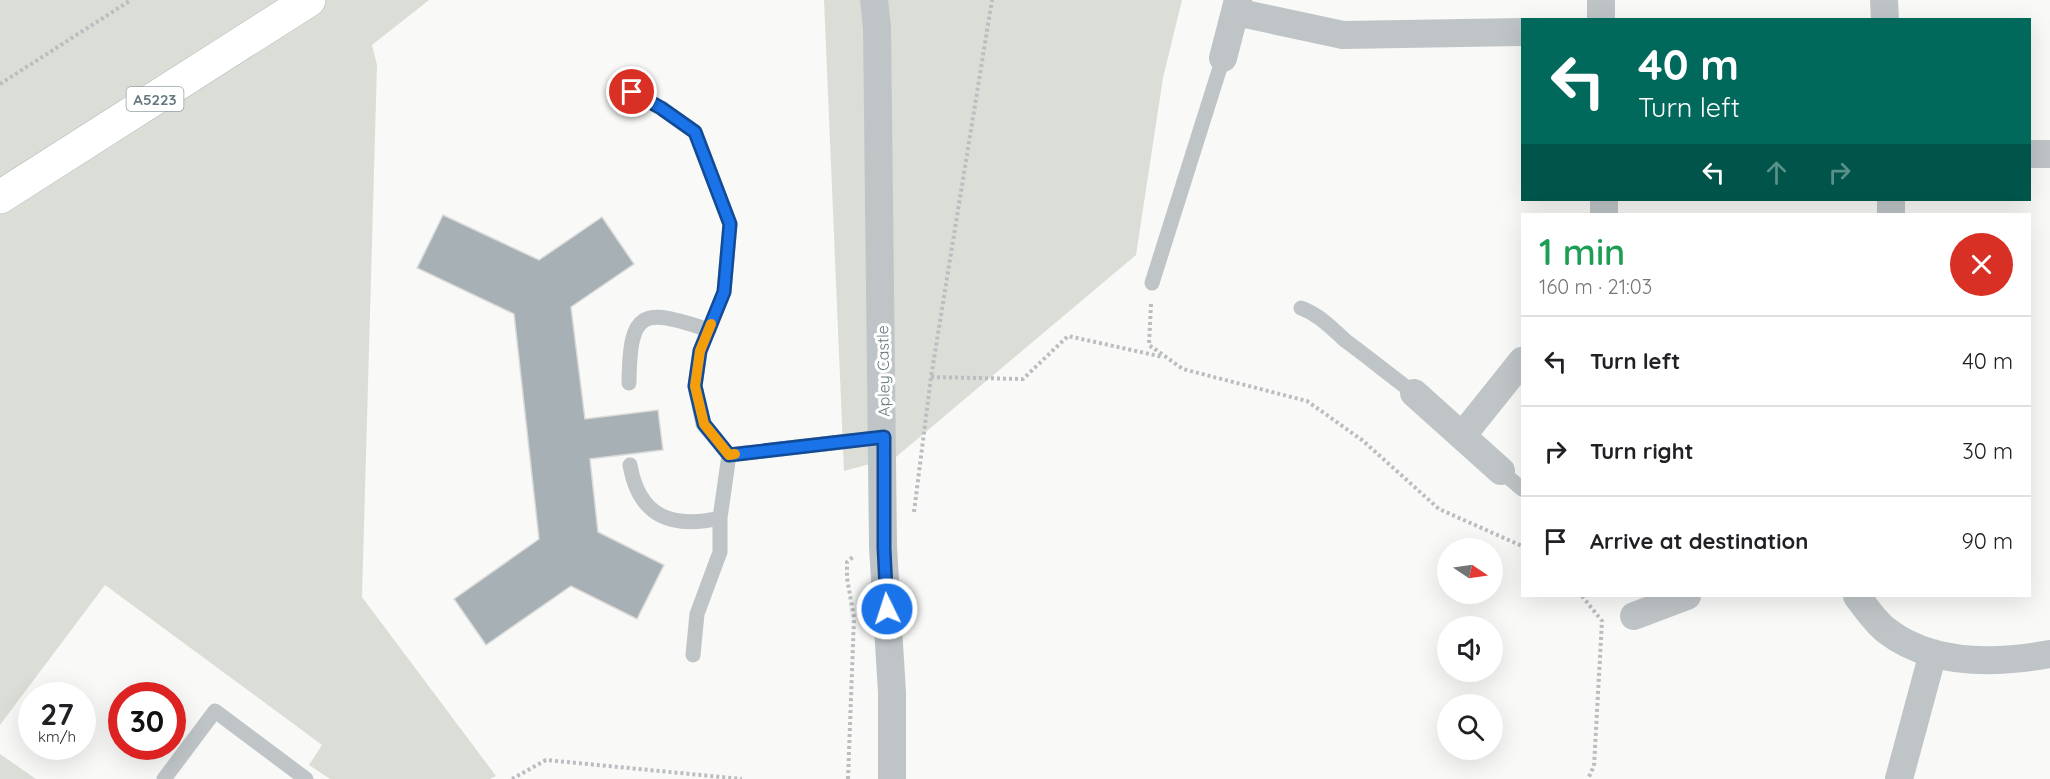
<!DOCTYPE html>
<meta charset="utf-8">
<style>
body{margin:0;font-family:Quicksand,sans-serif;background:#f6f6f6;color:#202124;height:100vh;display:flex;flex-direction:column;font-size:22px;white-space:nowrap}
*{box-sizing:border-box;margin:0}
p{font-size:20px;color:#757577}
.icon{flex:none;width:33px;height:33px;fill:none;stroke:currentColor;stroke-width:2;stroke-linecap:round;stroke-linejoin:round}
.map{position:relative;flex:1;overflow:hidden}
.drawer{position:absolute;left:1521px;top:213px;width:510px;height:384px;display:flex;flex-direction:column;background:#fff;border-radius:0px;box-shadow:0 6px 24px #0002}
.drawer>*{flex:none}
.top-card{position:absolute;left:1521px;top:18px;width:510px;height:183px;border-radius:0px;box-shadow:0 6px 24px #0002;background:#00695c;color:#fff;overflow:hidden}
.needle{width:39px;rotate:103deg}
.tools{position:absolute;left:1437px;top:538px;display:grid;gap:12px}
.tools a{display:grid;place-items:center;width:66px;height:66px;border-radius:50%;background:#fff;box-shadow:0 6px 24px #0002;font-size:30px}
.speed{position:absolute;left:18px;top:682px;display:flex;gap:12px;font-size:30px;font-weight:700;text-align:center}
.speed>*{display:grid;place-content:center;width:78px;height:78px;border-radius:50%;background:#fff;box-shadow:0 6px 24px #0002;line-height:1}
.speed small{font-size:15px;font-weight:400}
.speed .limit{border:9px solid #d22;background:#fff;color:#111}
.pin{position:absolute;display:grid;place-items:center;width:51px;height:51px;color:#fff;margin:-26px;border:3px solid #fff;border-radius:50%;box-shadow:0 2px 6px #0007}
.me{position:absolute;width:66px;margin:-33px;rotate:356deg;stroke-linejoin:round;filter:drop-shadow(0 0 4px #0008)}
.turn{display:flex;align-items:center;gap:21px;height:126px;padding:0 18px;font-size:27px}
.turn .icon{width:78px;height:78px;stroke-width:2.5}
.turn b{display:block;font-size:42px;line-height:51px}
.lanes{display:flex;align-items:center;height:57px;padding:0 18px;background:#0003;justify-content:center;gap:30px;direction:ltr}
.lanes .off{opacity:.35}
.round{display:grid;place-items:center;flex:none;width:63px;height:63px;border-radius:32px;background:#f6f6f6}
.head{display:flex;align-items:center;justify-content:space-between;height:102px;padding:0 18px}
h1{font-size:36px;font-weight:600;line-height:45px;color:#1e9e55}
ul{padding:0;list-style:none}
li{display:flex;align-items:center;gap:18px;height:90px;padding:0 18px;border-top:2px solid #e0e0e0}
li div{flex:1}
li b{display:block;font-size:22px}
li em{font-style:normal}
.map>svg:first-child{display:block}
.green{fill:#dbded7}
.building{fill:#a7b0b4;stroke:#dbdbda;stroke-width:1.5}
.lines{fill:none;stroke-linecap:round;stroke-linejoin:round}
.primary-casing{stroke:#b3b9bb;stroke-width:34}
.path{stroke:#babec0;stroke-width:4;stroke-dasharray:3 3;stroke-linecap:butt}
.lane{stroke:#bfc5c7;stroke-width:15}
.street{stroke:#bfc5c7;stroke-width:28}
.primary{stroke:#fff;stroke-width:33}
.route-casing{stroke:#114b97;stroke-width:15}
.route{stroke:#1a73e8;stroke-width:10}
.slow{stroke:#f59e0b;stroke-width:10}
.labels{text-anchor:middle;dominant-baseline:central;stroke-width:6;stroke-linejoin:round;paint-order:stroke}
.shield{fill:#fff;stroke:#95a1a5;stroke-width:1.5}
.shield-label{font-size:15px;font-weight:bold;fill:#67797f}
.street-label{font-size:16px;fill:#67797f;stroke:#fff}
</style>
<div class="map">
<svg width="2050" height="779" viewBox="0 0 2050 779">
<rect width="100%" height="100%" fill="#f9f9f8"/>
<path class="green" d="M0,0H429L372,45L377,65L362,597L496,776L490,779H330L309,765L322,745L105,585L0,725Z
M824,0H1182L1163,78L1136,255L896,457L844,471Z
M0,754L36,779H0Z"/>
<path class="building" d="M443,215L539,260L602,217L634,264L571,307L585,419L658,410L663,450L590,459L598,532L664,565L637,619L571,586L486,645L454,599L539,539L514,314L417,268Z"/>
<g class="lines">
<g class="primary-casing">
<path id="primary" d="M0,197L309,0"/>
</g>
<path class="path" d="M0,84L131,0
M1151,304L1149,345L1183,369L1307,401L1362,440L1439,509L1522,546
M931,377L1023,379L1068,336L1163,357
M914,512L931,377L992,0
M1582,596L1602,621L1594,766L1588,779
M512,779L546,760L742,779
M848,779L854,618L847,578V562L854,556"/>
<path class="lane" d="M617,84L661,108L695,132L730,224L724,292L700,351L695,386L703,424L729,455L884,437
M1152,283L1223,58
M1301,308C1320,315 1331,328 1346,341C1369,358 1391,376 1414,393
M629,383C630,310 641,307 709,330
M630,465C639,517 672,529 720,518
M1501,471L1522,489
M693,655L697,614L720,552V518L729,455
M164,779L215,711L306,779"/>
<path class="street" d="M874,0L877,28L883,547L892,692V779
M1601,0V20
M1884,0L1885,20
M1236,12L1343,35L1522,32
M1223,58L1238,0
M2030,154H2050
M1604,200V214
M1891,214V200
M1414,393L1501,471
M1462,436L1522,361
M1857,596C1866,608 1875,622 1887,631C1933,666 1996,664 2050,654
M1634,616L1687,596
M1899,779L1933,653"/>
<use href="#primary" class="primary"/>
</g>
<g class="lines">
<g class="route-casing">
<path id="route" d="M632,92L661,108L695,132L730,224L724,292L700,351L695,386L704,424L729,455L884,437V548L887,609"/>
</g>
<use href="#route" class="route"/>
<path class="slow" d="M711,324L700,351L695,386L704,424L729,455L735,454"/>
</g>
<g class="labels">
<rect class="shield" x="126.5" y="87" width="57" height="24" rx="4.5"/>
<g class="shield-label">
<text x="155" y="99">A5223</text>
</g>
<g class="street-label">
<text transform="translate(883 371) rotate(-91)">Apley Castle</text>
</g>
</g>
</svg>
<div class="tools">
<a><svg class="needle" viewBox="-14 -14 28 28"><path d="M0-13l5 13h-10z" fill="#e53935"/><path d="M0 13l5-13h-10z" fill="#757577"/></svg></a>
<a><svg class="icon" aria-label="sound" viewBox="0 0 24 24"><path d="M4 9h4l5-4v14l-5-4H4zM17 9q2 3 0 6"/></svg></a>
<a><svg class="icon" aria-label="search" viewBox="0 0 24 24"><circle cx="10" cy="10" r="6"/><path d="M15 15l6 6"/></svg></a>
</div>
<div class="speed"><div>27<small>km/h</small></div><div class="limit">30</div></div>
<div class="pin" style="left:632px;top:92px;background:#d93025"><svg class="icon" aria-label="arrive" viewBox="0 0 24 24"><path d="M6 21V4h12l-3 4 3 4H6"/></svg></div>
<svg class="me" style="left:887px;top:609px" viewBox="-20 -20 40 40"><circle r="17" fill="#1a73e8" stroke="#fff" stroke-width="3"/><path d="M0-11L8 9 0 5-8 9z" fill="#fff"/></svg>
<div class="top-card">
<div class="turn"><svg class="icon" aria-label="left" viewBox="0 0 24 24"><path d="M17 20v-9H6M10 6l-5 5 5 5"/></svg><div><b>40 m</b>Turn left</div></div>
<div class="lanes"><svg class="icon" aria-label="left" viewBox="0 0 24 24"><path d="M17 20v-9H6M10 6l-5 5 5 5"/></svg><svg class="icon off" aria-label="ahead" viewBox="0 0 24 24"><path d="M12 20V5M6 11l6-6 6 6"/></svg><svg class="icon off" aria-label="right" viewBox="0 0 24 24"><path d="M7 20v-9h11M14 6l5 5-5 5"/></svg></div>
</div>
<section class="drawer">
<div class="head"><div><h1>1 min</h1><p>160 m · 21:03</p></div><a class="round" style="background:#d93025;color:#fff"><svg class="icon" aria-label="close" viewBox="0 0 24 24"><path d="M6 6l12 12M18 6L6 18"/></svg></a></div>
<ul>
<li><svg class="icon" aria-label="left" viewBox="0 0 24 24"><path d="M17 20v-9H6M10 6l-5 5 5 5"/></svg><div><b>Turn left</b></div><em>40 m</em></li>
<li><svg class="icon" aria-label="right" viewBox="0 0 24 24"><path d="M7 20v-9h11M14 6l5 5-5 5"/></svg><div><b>Turn right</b></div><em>30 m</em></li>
<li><svg class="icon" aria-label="arrive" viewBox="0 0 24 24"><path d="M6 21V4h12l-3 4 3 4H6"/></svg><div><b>Arrive at destination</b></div><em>90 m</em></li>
</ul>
</section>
</div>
